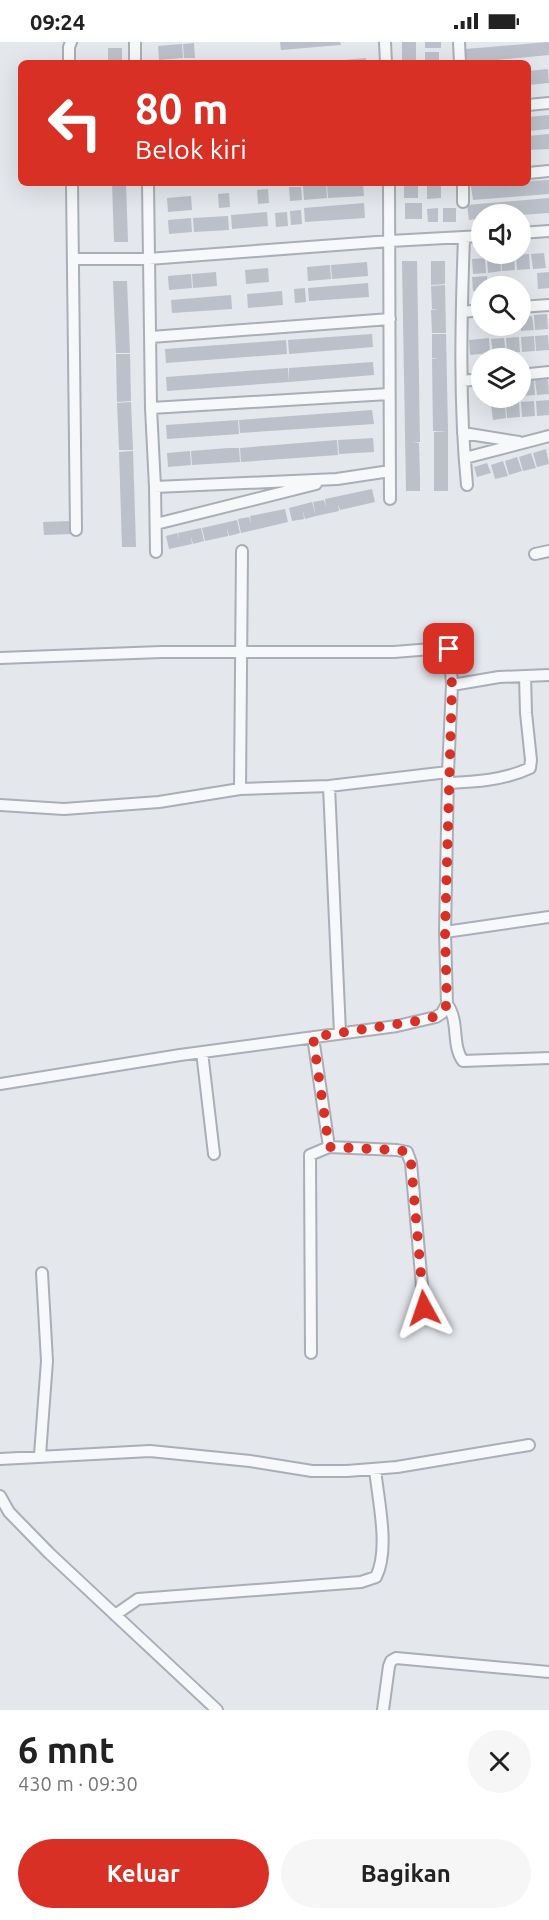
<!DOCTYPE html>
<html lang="id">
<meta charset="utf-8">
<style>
body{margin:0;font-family:Ubuntu,sans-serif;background:#f6f6f6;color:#222;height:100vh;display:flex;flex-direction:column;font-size:22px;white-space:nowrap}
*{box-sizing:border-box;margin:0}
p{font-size:20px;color:#767676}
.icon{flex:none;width:33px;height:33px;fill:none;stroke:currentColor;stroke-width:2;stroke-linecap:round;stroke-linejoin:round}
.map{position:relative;height:1668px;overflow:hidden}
.side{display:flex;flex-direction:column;background:#fff;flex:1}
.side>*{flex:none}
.top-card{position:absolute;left:18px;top:18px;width:513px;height:126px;border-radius:9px;box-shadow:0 6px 24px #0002;background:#d93025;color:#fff;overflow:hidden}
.buttons{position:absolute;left:471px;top:162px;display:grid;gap:12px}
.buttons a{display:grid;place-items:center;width:60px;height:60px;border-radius:50%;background:#fff;box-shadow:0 6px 24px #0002;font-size:30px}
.pin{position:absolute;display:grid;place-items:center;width:51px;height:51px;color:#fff;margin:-26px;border-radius:12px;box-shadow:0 3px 9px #0006}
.me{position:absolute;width:66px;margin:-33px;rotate:355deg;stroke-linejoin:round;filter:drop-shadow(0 0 4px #0008)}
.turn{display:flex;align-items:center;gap:21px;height:126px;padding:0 18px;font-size:27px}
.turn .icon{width:78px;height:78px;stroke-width:2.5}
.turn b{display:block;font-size:42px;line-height:51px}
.round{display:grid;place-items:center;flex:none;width:63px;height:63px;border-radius:32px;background:#f6f6f6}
.headline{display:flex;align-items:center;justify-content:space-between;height:102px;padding:0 18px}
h1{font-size:36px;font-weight:700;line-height:45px}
.primary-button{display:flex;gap:12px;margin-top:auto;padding:12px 18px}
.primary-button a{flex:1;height:69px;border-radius:36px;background:#d93025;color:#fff;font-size:24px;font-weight:700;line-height:69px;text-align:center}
.primary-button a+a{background:#f6f6f6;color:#222}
.status{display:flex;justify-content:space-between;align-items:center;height:42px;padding:0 30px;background:#fff;direction:ltr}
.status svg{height:16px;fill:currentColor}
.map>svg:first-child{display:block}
.building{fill:#bbc0ca}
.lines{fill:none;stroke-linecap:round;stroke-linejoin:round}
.minor-casing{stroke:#a9aeb7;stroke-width:14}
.minor{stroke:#f7f8fa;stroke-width:10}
.route{stroke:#d93025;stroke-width:10;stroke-dasharray:0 18}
</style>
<div class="status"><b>09:24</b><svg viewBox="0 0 49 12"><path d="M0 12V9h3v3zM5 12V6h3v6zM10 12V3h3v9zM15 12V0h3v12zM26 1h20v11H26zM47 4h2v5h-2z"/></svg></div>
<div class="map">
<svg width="549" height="1668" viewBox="0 0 549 1668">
<rect width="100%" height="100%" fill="#e4e7ec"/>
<path class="building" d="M280,0H340L341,3L281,8Z
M402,0H416V21H402Z
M425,0H441V6H425Z
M549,0V13L466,21L465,7Z
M194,1L195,16H184L183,2Z
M182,2L183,16L159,18L158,4Z
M108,6H122V21H108Z
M425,10H439V21H425Z
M366,16V21H343V18Z
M548,27L549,41L528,43V29Z
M549,73V87L528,89V75Z
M549,92V107L528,108V94Z
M549,138V152L473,158L471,144L528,141V139Z
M112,141H126L128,200H114Z
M363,141L364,154L328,156L327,142Z
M404,141H418V156H404Z
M427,141H441V156L427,157Z
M326,142L327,156L304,158L303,144Z
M289,145H301L302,158L290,159Z
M268,147L269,161L258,162L257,148Z
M229,151L230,165L219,166L218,152Z
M191,154L192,168L168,170L167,156Z
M549,156V171L520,173L482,172V176L469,178L467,163Z
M364,161L365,176L305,180L304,166Z
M405,161H422V177H405Z
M438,166V180H428L427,167Z
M443,166H456V180H443Z
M301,168L302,182L291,183L290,169Z
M267,170L268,184L232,187L231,173Z
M287,170L288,184L276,185L275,171Z
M228,174L229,188L194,190L193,176Z
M191,176L192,190L169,192L168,178Z
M544,211L546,226L533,227L531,212Z
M529,212L530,227L517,228L516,213Z
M514,213L515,228L502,229L501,215Z
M500,214L501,229L488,231L487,216Z
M485,216L486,231L473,232L472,217Z
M402,219H417L420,400H413L419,401L420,437H414H420V449H406Z
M431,219H445V242L431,243Z
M367,220L368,234L332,237L331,223Z
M330,223L331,237L308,239L307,225Z
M268,226L269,240L246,242L245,228Z
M216,230L217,244L193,246L192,232Z
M549,230V246L538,247L537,231Z
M191,232L192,246L169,248L168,234Z
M487,234L488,244H482V248L473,249L472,235Z
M113,239H127L130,311H116Z
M368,241L369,255L309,259L308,246Z
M445,243L446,291H432L431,268L438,267H432L431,244Z
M305,246L306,260L295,261L294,247Z
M282,249L283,263L248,266L247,252Z
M231,253L232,267L172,271L171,258Z
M547,272L548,287L535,288L534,273Z
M520,274H532L534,288L521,289Z
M491,284H504V291L491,292Z
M372,292L373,305L289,312L288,298Z
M432,292H446L448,389H433L432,317L438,316H432Z
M548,293L549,308L536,309L535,294Z
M534,294L535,309L522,310L521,295Z
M519,295L520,310L507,311L506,296Z
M489,296L490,311L470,313L469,298Z
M504,296L506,311L493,312L491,297Z
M286,298L287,312L166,321L165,307Z
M116,312H130L131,359L117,360Z
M373,320L374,333L289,340V326Z
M288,326L289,340L167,349L166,335Z
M548,337L549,352L537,353L535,338Z
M534,338L535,353L522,354L521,339Z
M549,358V373L537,374L536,359Z
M534,359L535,374L522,375L521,360Z
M131,360L133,408H119L117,361Z
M519,360L520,375L507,376L506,362Z
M505,362L506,376L493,378L491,363Z
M372,368L374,382L240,391L239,378Z
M238,378L239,392L167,397L166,383Z
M448,389V449H434V390Z
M373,396L374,410L339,412L338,398Z
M337,398L338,413L241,420L240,406Z
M228,406H239L240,420L192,423L191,409Z
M546,407L549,422L537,425L533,411Z
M133,409L136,505H122L119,410Z
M190,409L191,423L168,425L167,411Z
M531,411L536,426L523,429L519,415Z
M517,415L522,429L509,433L505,419Z
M503,419L508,434L495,437L491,423Z
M487,421L491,431L477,435L474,425Z
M372,447L375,460L340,468L338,462L339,469L316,474L313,460L324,458L326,465L325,457Z
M312,460L316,474L305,477L303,469L304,477L292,479L289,466Z
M285,467L288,480L241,491L238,477L249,475L251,482L250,474Z
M237,478L240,491L229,494L227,486L228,494L205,499L202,486Z
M70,479L71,492L44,493L43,480Z
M201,486L204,499L193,502L191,495L192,502L169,507L166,494L177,491L179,497L178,491Z"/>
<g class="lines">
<g class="minor-casing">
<path id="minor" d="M385,0L386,21
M459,0L460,21
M69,21V5L71,0
M135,21V0
M528,63L549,61
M528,131L549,129
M72,141L76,488
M148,141L151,366L155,445L156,510
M389,141L390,457
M463,141V160
M520,191L549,189
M464,195C461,278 459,361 467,443
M73,217H148L390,199L482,194
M520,265L549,263
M462,270L482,268
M151,295L390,277
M520,333L549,330
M462,339L482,337
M151,366L389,352
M463,391L519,400
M465,416L549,394
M155,445L337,437L390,429
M156,482L316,442
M535,512L549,509
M0,616L161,610H394L444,606L449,607L450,611L452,643L448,730L329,744L240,747L159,760L64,767L0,763
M452,643L499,635L549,633
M448,741C475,740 505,738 530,726L531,718L526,671L525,634
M329,744L340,991
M240,747L242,509
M445,890L448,734
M447,962C460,980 451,1003 463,1019L549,1016
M313,995L329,1105L397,1108L407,1110L411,1121L424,1266
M202,1010L214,1112
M0,1042L180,1013L397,984L436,975L442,971L447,962L445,890L549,875
M311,1311L310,1113L329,1105
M40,1413L47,1319L42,1231
M0,1417L150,1409L250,1419L312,1429H347L397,1425L529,1403
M0,1454L9,1470L49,1511L217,1668
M115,1573L138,1557L361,1540L376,1535C390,1507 378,1458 375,1427
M383,1668L389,1624L391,1619L396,1616L549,1630"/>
</g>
<use href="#minor" class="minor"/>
</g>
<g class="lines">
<path class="route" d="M424,1266L411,1121L407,1110L397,1108L329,1105L313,995L424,978C435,975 441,973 447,962L445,890L452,643L449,607"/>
</g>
</svg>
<div class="buttons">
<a><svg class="icon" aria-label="sound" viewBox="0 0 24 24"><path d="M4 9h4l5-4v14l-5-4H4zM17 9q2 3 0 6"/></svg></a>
<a><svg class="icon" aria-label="search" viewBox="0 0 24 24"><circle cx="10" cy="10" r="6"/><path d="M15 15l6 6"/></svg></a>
<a><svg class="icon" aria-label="layers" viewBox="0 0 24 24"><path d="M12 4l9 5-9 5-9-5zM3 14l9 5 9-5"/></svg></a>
</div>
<div class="pin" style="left:449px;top:607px;background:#d93025"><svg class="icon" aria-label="arrive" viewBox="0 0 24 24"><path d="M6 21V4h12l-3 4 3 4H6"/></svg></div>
<svg class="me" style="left:424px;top:1266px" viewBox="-20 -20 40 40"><path d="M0-17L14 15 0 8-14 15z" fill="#d93025" stroke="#fff" stroke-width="4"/></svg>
<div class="top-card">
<div class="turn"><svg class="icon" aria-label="left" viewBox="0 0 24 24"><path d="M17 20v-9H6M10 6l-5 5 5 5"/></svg><div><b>80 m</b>Belok kiri</div></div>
</div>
</div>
<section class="side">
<div class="headline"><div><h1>6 mnt</h1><p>430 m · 09:30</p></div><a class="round"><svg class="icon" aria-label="close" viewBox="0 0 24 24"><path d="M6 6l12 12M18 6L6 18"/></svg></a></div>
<div class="primary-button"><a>Keluar</a><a>Bagikan</a></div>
</section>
